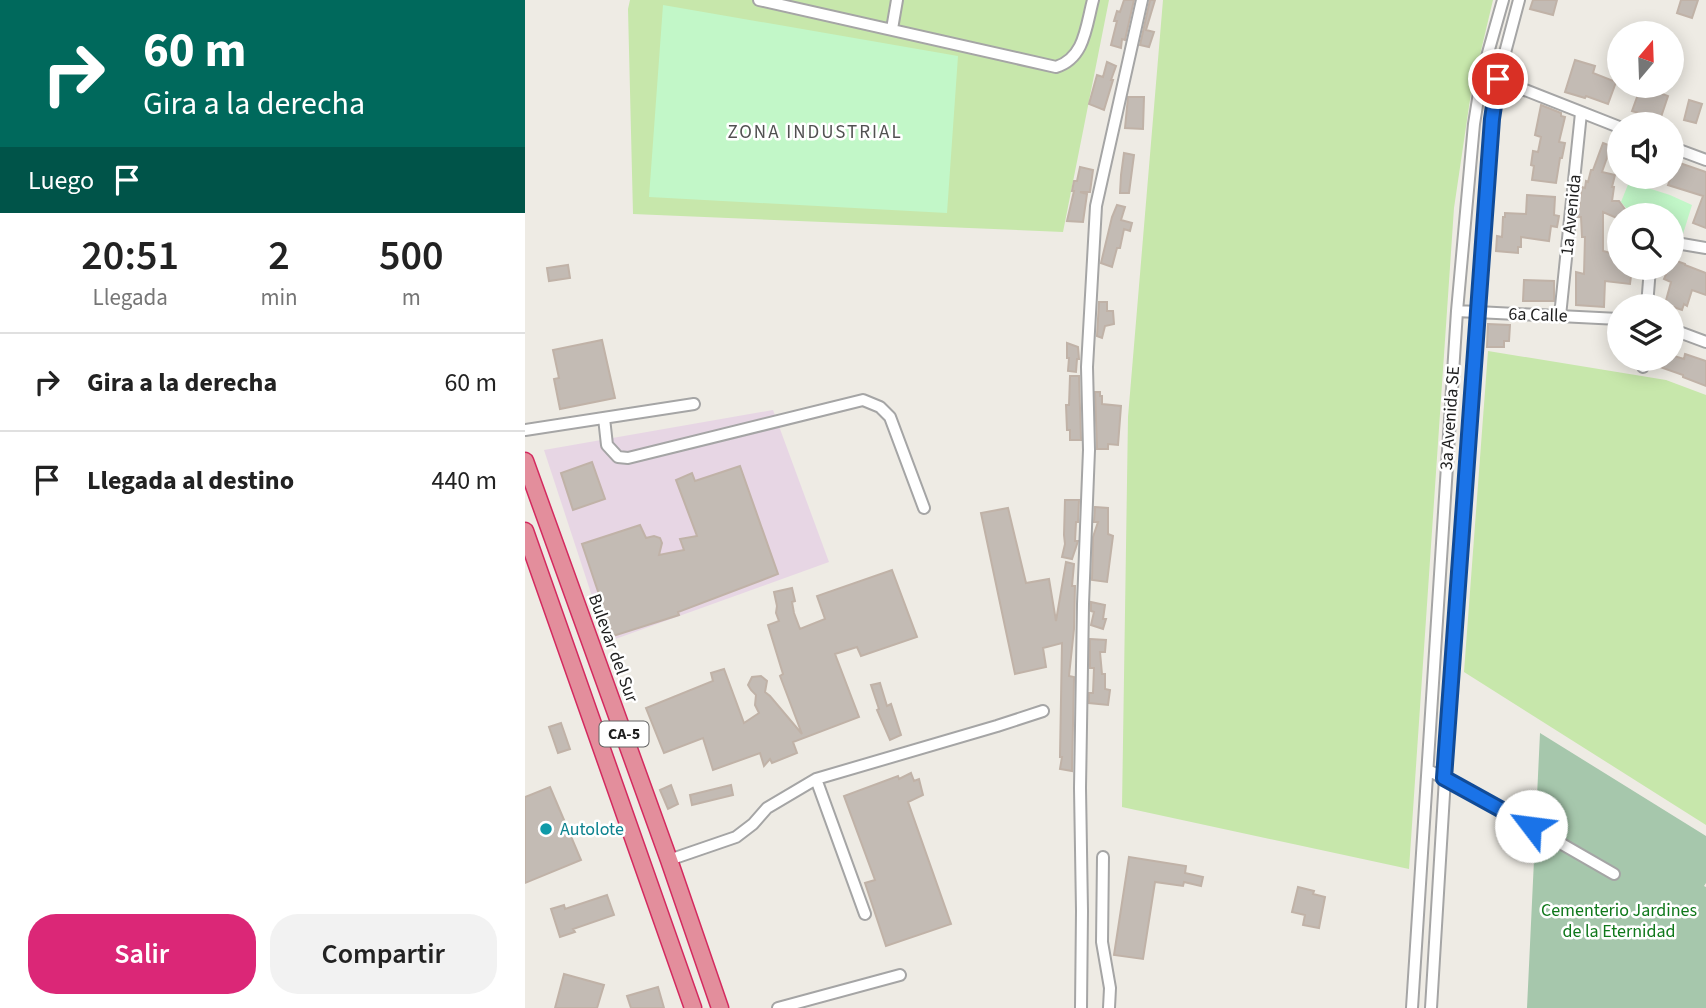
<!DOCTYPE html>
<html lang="es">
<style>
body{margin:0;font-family:"Source Sans 3",sans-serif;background:#f2f2f2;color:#222;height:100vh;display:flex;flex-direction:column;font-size:26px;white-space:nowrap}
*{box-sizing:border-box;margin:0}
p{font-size:23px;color:#767676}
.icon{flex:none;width:38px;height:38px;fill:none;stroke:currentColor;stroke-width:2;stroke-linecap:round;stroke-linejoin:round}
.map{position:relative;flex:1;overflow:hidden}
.sheet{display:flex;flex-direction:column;background:#fff;width:525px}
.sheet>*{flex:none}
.top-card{background:#00695c;color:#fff;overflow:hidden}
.needle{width:46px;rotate:19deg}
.buttons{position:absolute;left:1082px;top:21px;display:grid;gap:14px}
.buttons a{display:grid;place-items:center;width:77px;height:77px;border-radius:50%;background:#fff;box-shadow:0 4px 18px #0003;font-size:35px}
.pin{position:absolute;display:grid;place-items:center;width:60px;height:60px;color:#fff;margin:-30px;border:4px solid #fff;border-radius:50%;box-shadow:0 2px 7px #0007}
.me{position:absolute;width:77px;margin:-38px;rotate:300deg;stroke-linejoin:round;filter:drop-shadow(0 0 5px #0008)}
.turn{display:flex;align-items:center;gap:24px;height:147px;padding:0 28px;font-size:32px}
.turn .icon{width:91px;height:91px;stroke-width:2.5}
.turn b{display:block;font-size:49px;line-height:60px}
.then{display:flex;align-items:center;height:66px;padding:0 28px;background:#0003;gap:14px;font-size:26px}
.eta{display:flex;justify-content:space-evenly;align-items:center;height:119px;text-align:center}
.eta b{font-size:42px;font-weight:600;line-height:49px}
.cta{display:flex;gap:14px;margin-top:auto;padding:14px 28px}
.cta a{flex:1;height:80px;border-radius:28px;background:#db2777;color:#fff;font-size:28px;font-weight:600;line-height:80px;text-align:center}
.cta a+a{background:#f2f2f2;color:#222}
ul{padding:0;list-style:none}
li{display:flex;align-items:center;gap:21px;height:98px;padding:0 28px;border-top:2px solid #e0e0e0}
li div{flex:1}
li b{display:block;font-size:26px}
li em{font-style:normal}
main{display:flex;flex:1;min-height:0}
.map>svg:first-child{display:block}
.industrial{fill:#e7d6e4}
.grass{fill:#c7e7ab}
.cemetery{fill:#a6c7ac}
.park{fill:#c2f7c8}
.building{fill:#c3bbb4;stroke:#c0b2a7;stroke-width:2}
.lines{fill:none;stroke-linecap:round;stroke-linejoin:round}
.minor-casing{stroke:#a5a5a5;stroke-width:14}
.highway-casing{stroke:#d42a5f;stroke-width:19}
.minor{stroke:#fff;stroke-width:10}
.highway{stroke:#e38e9c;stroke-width:16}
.route-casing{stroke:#114b97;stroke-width:18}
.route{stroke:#1a73e8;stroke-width:12}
.culture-dot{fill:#0f9aa8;stroke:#fff;stroke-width:2.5}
.labels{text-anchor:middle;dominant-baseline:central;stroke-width:5;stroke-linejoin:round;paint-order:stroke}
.shield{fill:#fff;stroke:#626262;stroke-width:2}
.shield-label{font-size:16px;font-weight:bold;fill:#1e1e1e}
.street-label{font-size:18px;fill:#1e1e1e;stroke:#fff}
.culture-label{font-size:18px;fill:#0d838f;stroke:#fff;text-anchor:start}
.park-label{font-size:18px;fill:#0f781b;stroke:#fff}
.neighbourhood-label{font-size:19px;letter-spacing:2px;fill:#515151;stroke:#fff}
</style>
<main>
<section class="sheet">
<div class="top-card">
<div class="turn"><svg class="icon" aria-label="right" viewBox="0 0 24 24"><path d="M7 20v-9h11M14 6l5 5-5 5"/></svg><div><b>60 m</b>Gira a la derecha</div></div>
<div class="then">Luego<svg class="icon" aria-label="arrive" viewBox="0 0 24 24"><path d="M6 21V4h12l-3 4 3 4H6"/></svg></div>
</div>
<div class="eta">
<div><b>20:51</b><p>Llegada</p></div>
<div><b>2</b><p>min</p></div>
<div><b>500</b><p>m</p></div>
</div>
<ul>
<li><svg class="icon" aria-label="right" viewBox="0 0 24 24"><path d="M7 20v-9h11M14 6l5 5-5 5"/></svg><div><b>Gira a la derecha</b></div><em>60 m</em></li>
<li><svg class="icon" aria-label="arrive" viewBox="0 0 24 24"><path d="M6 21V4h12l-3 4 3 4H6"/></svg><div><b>Llegada al destino</b></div><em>440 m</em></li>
</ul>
<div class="cta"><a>Salir</a><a>Compartir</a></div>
</section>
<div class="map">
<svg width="1181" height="1008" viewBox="0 0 1181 1008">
<rect width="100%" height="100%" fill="#eeebe4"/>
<path class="industrial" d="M248,410L304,562L82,642L19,450Z"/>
<path class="grass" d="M105,0H584L538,232L108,214L103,9Z
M638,0H968L946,93L929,208L884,869L597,807L603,417Z
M963,351L1141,380L1181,395V825L939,672Z"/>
<path class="cemetery" d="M1015,733L1181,836V883L1179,886L1181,887V1008H1002Z"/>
<path class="park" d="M138,5L433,56L422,213L124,197Z
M1104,182L1145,195L1167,205L1158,234L1146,236V215H1107L1096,202Z"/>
<path class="building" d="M599,0H609L600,40L597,39L596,48L586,45L592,21H589L592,11L595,12Z
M625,0H630L621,30L629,32L624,47L615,45Z
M1008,0H1032L1028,15L1005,9Z
M1156,0H1173L1167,18L1152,13Z
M1050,60L1070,66L1068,73L1091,82L1083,104L1061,96L1060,98L1040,92Z
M582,62L591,66L586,80H588L579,110L564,104L572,75L578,77Z
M1116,86L1143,96L1134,123L1120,119L1119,122L1111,119L1114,113L1107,111Z
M603,97H619L618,129L600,128Z
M1164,100L1177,104L1171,123L1159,120Z
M1016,105L1036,113V116L1040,117L1034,142L1040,143L1037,158H1035L1031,183L1007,180L1009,166L1006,165L1008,151L1013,152L1016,137L1010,135Z
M1078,143L1086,146L1077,172L1090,175L1087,187H1089L1087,201H1094L1104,215H1094V219L1078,212V251L1094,255V268H1107L1105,284L1080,281L1079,307L1051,305V272L1059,274L1060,237H1057L1056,217H1053L1055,199L1057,187L1060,188L1061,181L1063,182L1066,170H1068Z
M599,153L609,155L604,193H595L596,175Z
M1146,160L1181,172V228L1168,223L1178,196L1143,185L1146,177Z
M555,167L568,170L565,192H555L562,194L558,222L542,221L549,191H547L549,181H552Z
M1002,195L1030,197L1029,215L1034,216L1032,227L1026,226L1024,241L996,237V247H993V253L971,251L972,236L977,237L978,217H980V213L1001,214Z
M592,205L600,207L596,220L607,223L605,231L599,229L595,248H592L587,267L576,263L587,217Z
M1146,259L1160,264V265L1181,273V295L1167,290L1162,306L1159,304L1157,310L1140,304L1146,282L1139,279L1144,268H1146Z
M43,265L45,278L24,281L22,268Z
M999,280L1029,281V301H998Z
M574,302H582V311H588L589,324L580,326L577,338L572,336Z
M963,324L985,325L984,341H979V347H962Z
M77,340L90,398L35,409L29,379L34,378L28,350Z
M542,343L553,347L554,359H552L551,372L543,371L544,358H542Z
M1160,354L1181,361V386L1158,377V375L1132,366L1135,359H1146V355L1159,359Z
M545,376H554L556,440H545V430H542L541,405H544Z
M570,392H575V396H577V404L596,406L593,445L583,444V449H572Z
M67,462L80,499L48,510L36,473Z
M215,466L253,574L153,612L154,615L88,636L57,544L115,525L121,538L129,536L135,538L137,543L134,555L159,550L155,539L172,536L151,480L167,473L170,481Z
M540,500H554L553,522H551L550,541H553L547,559L537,557L540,544L539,535Z
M570,507L583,508V534L588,536L582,582L567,580L568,537L573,522H569Z
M483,508L501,583L524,579L531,621L541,562L549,564L547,586H550L549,629L544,676L549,677L547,771L535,769L537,757H535L537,643L518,648L521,667L490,674L456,513Z
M367,570L392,637L336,656L332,647L310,654L334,717L268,742L272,753L247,763L245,759L239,766L235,753L188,770L178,738L139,753L121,708L188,681L186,673L199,669L219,723L234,713L230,705L231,695L226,690L223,685L227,677L236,676L242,681L240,692L245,696L277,734L255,676L258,674L243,625L254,621L251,613L252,606L249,592L267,588L270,601L267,602L269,613L275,629L300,619L292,596Z
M566,602L580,605L578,619H581L578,629L566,625L569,612L566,611Z
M565,639L581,640L580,652H575L577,674H580V689L585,690L583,705L564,703V693H568L569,668H565Z
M355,683L362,706L366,704L376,735L365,740L352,710L354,709L346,685Z
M36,723L45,749L33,753L24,727Z
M386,773L389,781L394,779L398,795L383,802L426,924L361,946L340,883L350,880L319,796L373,776L374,779Z
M146,785L153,804L143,809L135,790Z
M206,785L208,795L167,805L165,795Z
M25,787L56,860L0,883V797Z
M604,857L661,866L660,873L678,877L676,886L659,882L658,886L630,882L618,959L589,955Z
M773,887L789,891L788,894L800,897L794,928L778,925L780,915L767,912Z
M82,895L89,915L48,929L50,932L35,937L26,909L39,905L40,909Z
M39,974L79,985L72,1008H30Z
M133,987L139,1008H106L102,996Z"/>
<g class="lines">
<g class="minor-casing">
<path id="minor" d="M234,0L531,67C560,58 561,26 568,0
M367,29L372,0
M967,77L1094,127
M1146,147L1181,160
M1146,246L1157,244L1181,248
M1122,306L1125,268
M932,311L1094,319
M1035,316L1056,113
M1146,329L1181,342
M1118,367L1119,359
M79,418L82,445L93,457L103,458L338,400L355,407L365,417L399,508
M0,430L169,404
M903,770L964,802L1089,874
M291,779L340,914
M578,857L577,942L585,988L584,1008
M144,860L211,837L228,824L242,808L291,779L472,726L518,711
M253,1008L375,975
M556,1008L557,911L555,788L558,604L564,450L562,367L571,206L617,0
M887,1008L932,311L949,124L957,74L978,0
M906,1008L920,778L967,119L973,79L994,0"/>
</g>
<g class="highway-casing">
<path id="highway" d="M0,461L144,860L195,1008
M0,531L168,1008"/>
</g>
<use href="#minor" class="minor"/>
<use href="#highway" class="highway"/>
</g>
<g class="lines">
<g class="route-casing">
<path id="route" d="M973,79L967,119L919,778L1006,826"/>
</g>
<use href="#route" class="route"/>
</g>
<circle class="culture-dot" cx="21" cy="829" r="7"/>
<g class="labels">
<rect class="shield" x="74.5" y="721.5" width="49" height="25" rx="5"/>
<g class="shield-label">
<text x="99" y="734">CA-5</text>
</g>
<g class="street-label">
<text transform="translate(1046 215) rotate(-84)">1a Avenida</text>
<text transform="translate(1013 315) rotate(2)">6a Calle</text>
<text transform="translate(925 418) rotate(-86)">3a Avenida SE</text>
<text transform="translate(88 648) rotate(70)">Bulevar del Sur</text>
</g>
<g class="culture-label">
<text x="35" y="829">Autolote</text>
</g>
<g class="park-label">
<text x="1094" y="910">Cementerio Jardines<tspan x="1094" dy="21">de la Eternidad</tspan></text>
</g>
<g class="neighbourhood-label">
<text x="290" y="132">ZONA INDUSTRIAL</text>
</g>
</g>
</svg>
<div class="buttons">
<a><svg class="needle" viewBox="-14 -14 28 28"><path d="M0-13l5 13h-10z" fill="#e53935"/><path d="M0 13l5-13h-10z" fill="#767676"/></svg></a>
<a><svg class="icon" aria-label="sound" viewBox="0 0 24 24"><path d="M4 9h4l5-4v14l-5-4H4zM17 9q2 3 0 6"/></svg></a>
<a><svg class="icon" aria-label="search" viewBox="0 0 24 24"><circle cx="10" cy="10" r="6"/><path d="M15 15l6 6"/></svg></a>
<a><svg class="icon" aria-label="layers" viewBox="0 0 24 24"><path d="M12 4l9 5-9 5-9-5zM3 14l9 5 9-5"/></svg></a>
</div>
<div class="pin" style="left:973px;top:79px;background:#d93025"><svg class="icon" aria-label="arrive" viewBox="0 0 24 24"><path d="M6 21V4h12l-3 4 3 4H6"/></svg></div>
<svg class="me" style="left:1006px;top:826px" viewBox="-20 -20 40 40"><circle r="19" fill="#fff"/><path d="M0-13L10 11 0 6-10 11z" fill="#1a73e8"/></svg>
</div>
</main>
